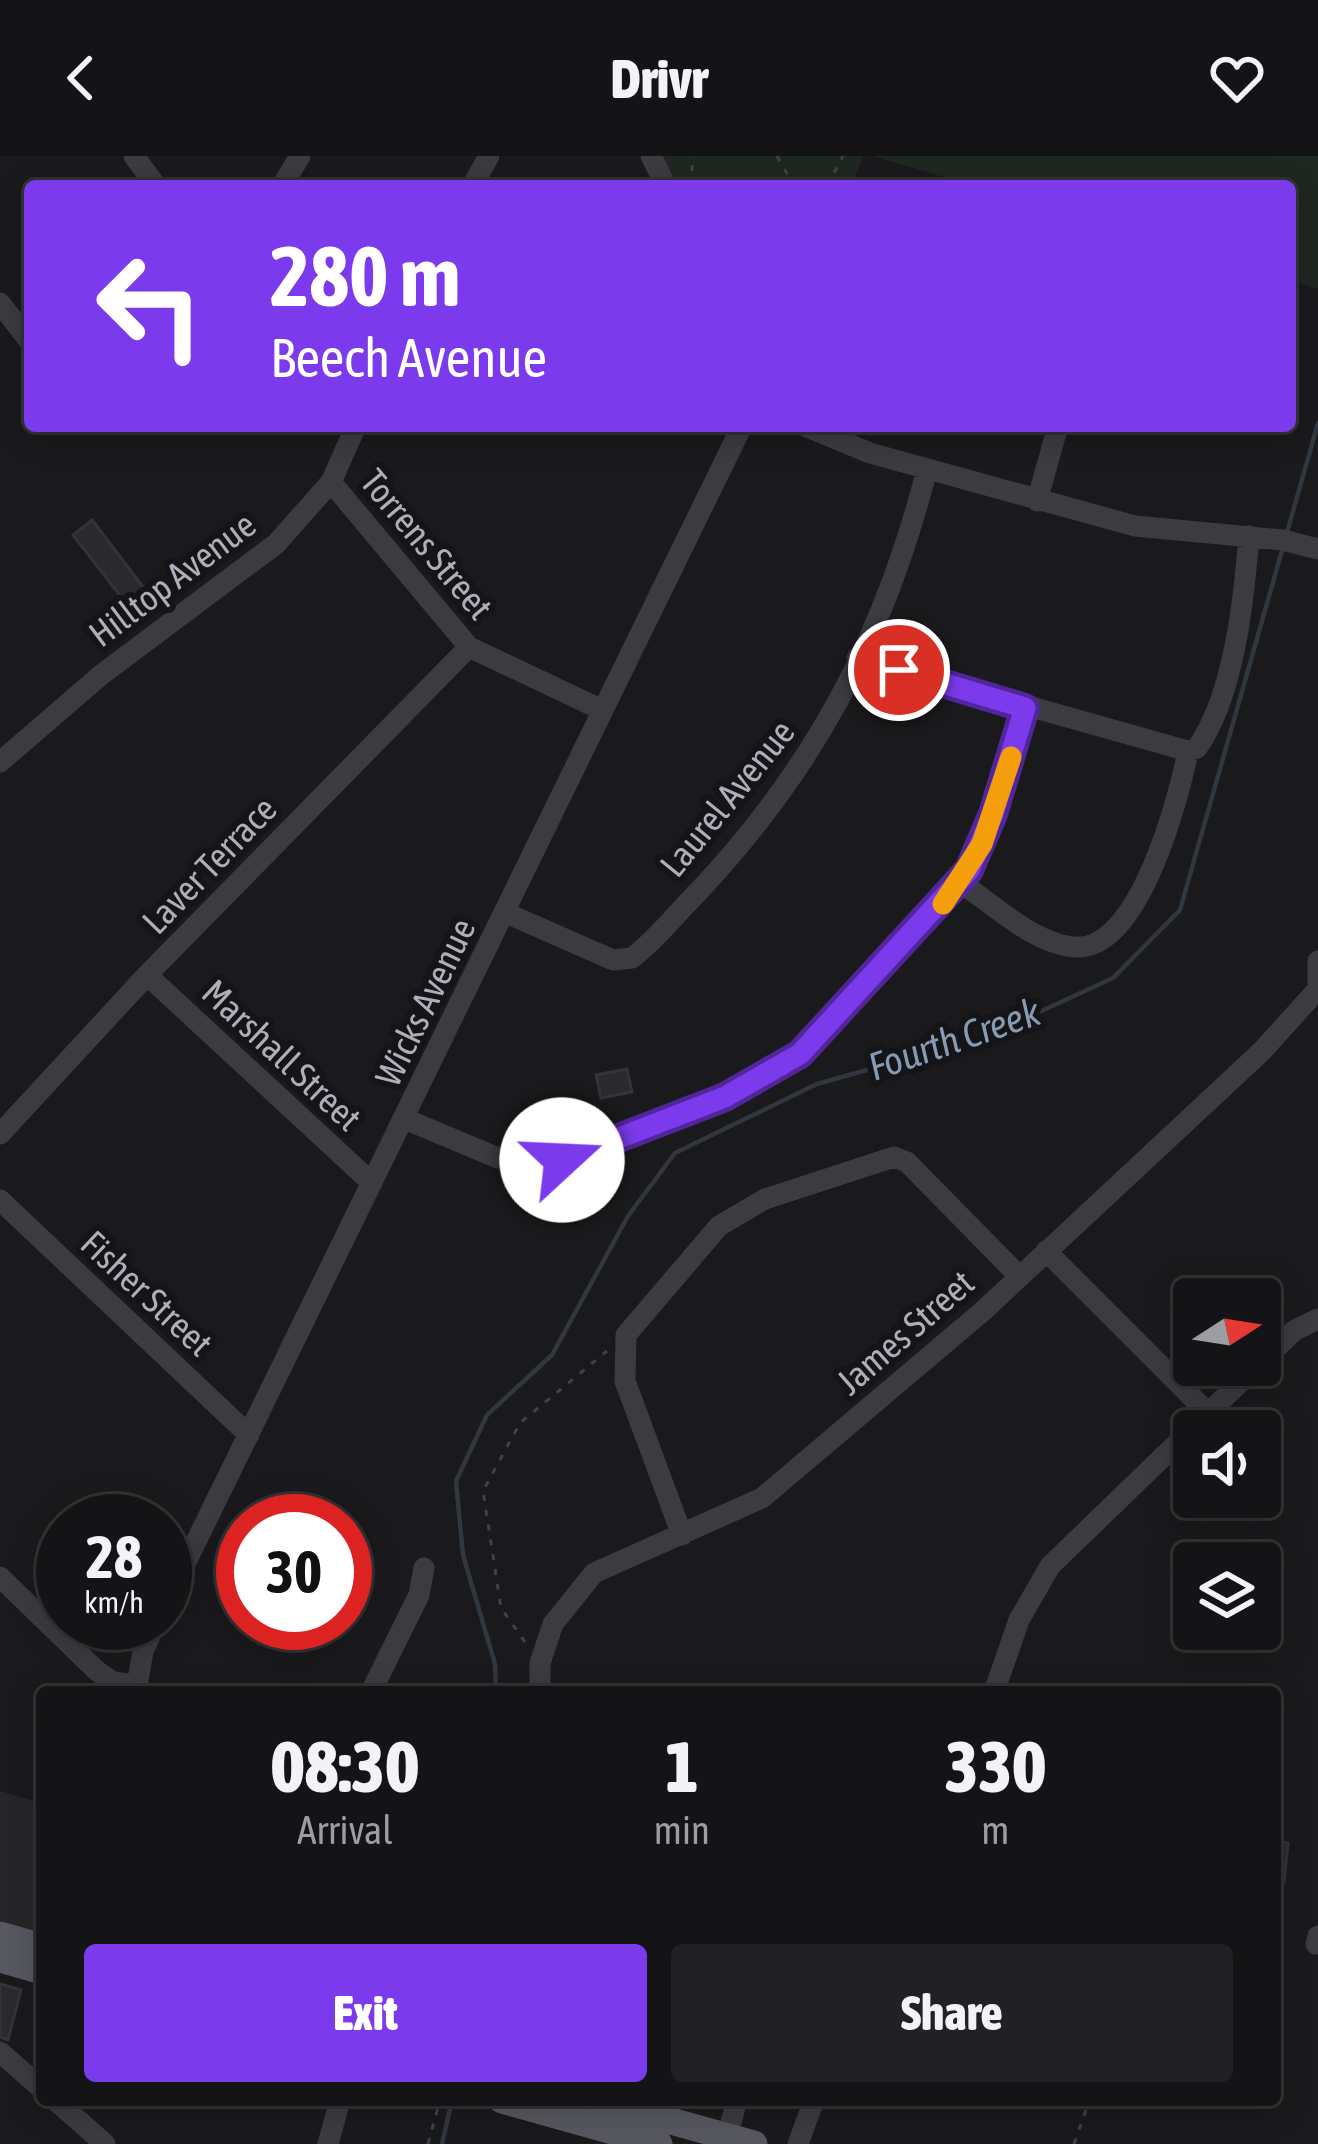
<!DOCTYPE html>
<style>
body{margin:0;font-family:"Asap Condensed",sans-serif;background:#212022;color:#f1f3f6;height:100vh;display:flex;flex-direction:column;font-size:45px;white-space:nowrap}
*{box-sizing:border-box;margin:0}
p{font-size:39px;color:#9d9ea0}
.icon{flex:none;width:66px;height:66px;fill:none;stroke:currentColor;stroke-width:2;stroke-linecap:round;stroke-linejoin:round}
.map{position:relative;flex:1;overflow:hidden}
.side{position:absolute;left:36px;top:1530px;width:1245px;height:420px;display:flex;flex-direction:column;background:#141315;border-radius:12px;box-shadow:0 6px 30px #0003,0 0 0 3px #333234}
.side>*{flex:none}
.top-card{position:absolute;left:24px;top:24px;width:1272px;height:252px;border-radius:12px;box-shadow:0 6px 30px #0003,0 0 0 3px #333234;background:#7c3aed;color:#fff;overflow:hidden}
.needle{width:78px;rotate:78deg}
.tools{position:absolute;left:1173px;top:1122px;display:grid;gap:24px}
.tools a{display:grid;place-items:center;width:108px;height:108px;border-radius:12px;background:#141315;box-shadow:0 6px 30px #0003,0 0 0 3px #333234;font-size:60px}
.speed{position:absolute;left:36px;top:1338px;display:flex;gap:24px;font-size:60px;font-weight:700;text-align:center}
.speed>*{display:grid;place-content:center;width:156px;height:156px;border-radius:50%;background:#141315;box-shadow:0 6px 30px #0003,0 0 0 3px #333234;line-height:1}
.speed small{font-size:30px;font-weight:400}
.speed .limit{border:18px solid #d22;background:#fff;color:#111}
.pin{position:absolute;display:grid;place-items:center;width:102px;height:102px;color:#fff;margin:-51px;border:6px solid #fff;border-radius:50%;box-shadow:0 3px 12px #0007}
.me{position:absolute;width:132px;margin:-66px;rotate:70deg;stroke-linejoin:round;filter:drop-shadow(0 0 9px #0008)}
.turn{display:flex;align-items:center;gap:42px;height:252px;padding:0 48px;font-size:54px}
.turn .icon{width:156px;height:156px;stroke-width:2.5}
.turn b{display:block;font-size:84px;line-height:102px}
.eta{display:flex;justify-content:space-evenly;align-items:center;height:204px;text-align:center}
.eta b{font-size:72px;font-weight:800;line-height:84px}
.action{display:flex;gap:24px;margin-top:auto;padding:24px 48px}
.action a{flex:1;height:138px;border-radius:12px;background:#7c3aed;color:#fff;font-size:48px;font-weight:800;line-height:138px;text-align:center}
.action a+a{background:#212022;color:#f1f3f6}
header{display:flex;justify-content:space-between;align-items:center;height:156px;padding:0 48px;background:#141315;font-size:54px;font-weight:800}
.map>svg:first-child{display:block}
.built{fill:#262629}
.green{fill:#1f2721}
.lines{fill:none;stroke-linecap:round;stroke-linejoin:round}
.stream{stroke:#30373f;stroke-width:4.5}
.building{fill:#2a2a2d;stroke:#343438;stroke-width:3}
.path{stroke:#414247;stroke-width:3;stroke-dasharray:6 9;stroke-linecap:butt}
.minor{stroke:#3b3b40;stroke-width:21}
.major{stroke:#57585f;stroke-width:27}
.route-casing{stroke:#51269a;stroke-width:30}
.route{stroke:#7c3aed;stroke-width:21}
.slow{stroke:#f59e0b;stroke-width:21}
.labels{text-anchor:middle;dominant-baseline:central;stroke-width:12;stroke-linejoin:round;paint-order:stroke}
.street-label{font-size:36px;fill:#adb0bb;stroke:#151417}
.water-label{font-size:39px;font-style:italic;fill:#859bb4;stroke:#151417}
</style>
<header><svg class="icon" aria-label="back" viewBox="0 0 24 24"><path d="M15 5l-7 7 7 7"/></svg>Drivr<svg class="icon" aria-label="heart" viewBox="0 0 24 24"><path d="M12 20l-8-8c-3-5 5-10 8-4 3-6 11-1 8 4z"/></svg></header>
<div class="map">
<svg width="1318" height="1988" viewBox="0 0 1318 1988">
<rect width="100%" height="100%" fill="#1a191c"/>
<path class="built" d="M0,1635L42,1647V1777L0,1765Z"/>
<path class="green" d="M648,0H864L851,30H663Z
M873,0H1318V133L1290,124V30H973Z"/>
<g class="lines">
<path class="stream" d="M1286,380L1318,267
M496,1536L495,1508L463,1399L456,1325L487,1259L552,1199L628,1060L675,997L817,928L985,881L1113,822L1180,754L1283,391
M442,1988L452,1944"/>
</g>
<path class="building" d="M92,364L147,436L128,450L73,379Z
M627,913L632,936L601,942L596,919Z
M1275,1685L1288,1687L1284,1727H1275Z
M0,1828L21,1834L8,1884L0,1881Z"/>
<g class="lines">
<path class="path" d="M777,0L794,30
M691,30L693,0
M827,30L843,0
M525,1486L501,1452L483,1335L520,1267L607,1195
M428,1988L440,1944
M1074,1988L1088,1948"/>
<path class="minor" d="M134,0L156,30
M651,0L666,30
M282,30L300,0
M472,30L489,0
M0,147L30,186
M805,270L870,297L1135,370L1283,384L1318,393
M331,326L469,491L602,554
M1037,345L1058,270
M857,502L1188,595L1197,592C1234,540 1244,443 1249,380
M0,606L101,519L276,388L331,326L356,270
M960,726C992,748 1040,793 1081,791C1141,787 1179,641 1188,595
M504,756L613,804L632,802C656,784 676,758 697,737C815,612 885,479 927,313
M1318,805V827
M147,819L372,1027
M405,963L498,1002L562,1004L692,956L775,916L800,898L878,819L969,714L993,659L1025,552
M0,978L147,819L469,491
M0,1044L249,1279
M1046,1095L1208,1257
M1260,1207L1295,1174L1318,1163
M682,1379L625,1225L626,1179L719,1070L765,1043L894,1001L907,1006L1018,1119
M0,1421L97,1515L113,1526L137,1529
M165,1449L742,270
M136,1536L143,1495L156,1467
M371,1536L419,1439L424,1412
M540,1536V1507L553,1468L594,1417L762,1342L983,1155L1262,895L1318,833
M994,1536L1019,1464L1050,1410L1258,1209
M1316,1788L1318,1780
M0,1896L42,1933
M55,1944L105,1988
M727,1981L737,1944
M328,1988L340,1944
M798,1988L814,1944"/>
<path class="major" d="M0,1779L42,1791
M0,1803L42,1815
M502,1944L659,1988
M595,1944L754,1988"/>
</g>
<g class="lines">
<g class="route-casing">
<path id="route" d="M562,1004L725,941L800,898L969,714L993,658L1025,552L899,514"/>
</g>
<use href="#route" class="route"/>
<path class="slow" d="M943,748L982,688L1011,601"/>
</g>
<g class="labels">
<g class="street-label">
<text transform="translate(427 388) rotate(50)">Torrens Street</text>
<text transform="translate(172 423) rotate(-37)">Hilltop Avenue</text>
<text transform="translate(727 642) rotate(-51)">Laurel Avenue</text>
<text transform="translate(209 709) rotate(-46)">Laver Terrace</text>
<text transform="translate(425 846) rotate(-64)">Wicks Avenue</text>
<text transform="translate(282 899) rotate(43)">Marshall Street</text>
<text transform="translate(147 1137) rotate(43)">Fisher Street</text>
<text transform="translate(905 1176) rotate(-41)">James Street</text>
</g>
<g class="water-label">
<text transform="translate(954 883) rotate(-19)">Fourth Creek</text>
</g>
</g>
</svg>
<div class="tools">
<a><svg class="needle" viewBox="-14 -14 28 28"><path d="M0-13l5 13h-10z" fill="#e53935"/><path d="M0 13l5-13h-10z" fill="#9d9ea0"/></svg></a>
<a><svg class="icon" aria-label="sound" viewBox="0 0 24 24"><path d="M4 9h4l5-4v14l-5-4H4zM17 9q2 3 0 6"/></svg></a>
<a><svg class="icon" aria-label="layers" viewBox="0 0 24 24"><path d="M12 4l9 5-9 5-9-5zM3 14l9 5 9-5"/></svg></a>
</div>
<div class="speed"><div>28<small>km/h</small></div><div class="limit">30</div></div>
<div class="pin" style="left:899px;top:514px;background:#d93025"><svg class="icon" aria-label="arrive" viewBox="0 0 24 24"><path d="M6 21V4h12l-3 4 3 4H6"/></svg></div>
<svg class="me" style="left:562px;top:1004px" viewBox="-20 -20 40 40"><circle r="19" fill="#fff"/><path d="M0-13L10 11 0 6-10 11z" fill="#7c3aed"/></svg>
<div class="top-card">
<div class="turn"><svg class="icon" aria-label="left" viewBox="0 0 24 24"><path d="M17 20v-9H6M10 6l-5 5 5 5"/></svg><div><b>280 m</b>Beech Avenue</div></div>
</div>
<section class="side">
<div class="eta">
<div><b>08:30</b><p>Arrival</p></div>
<div><b>1</b><p>min</p></div>
<div><b>330</b><p>m</p></div>
</div>
<div class="action"><a>Exit</a><a>Share</a></div>
</section>
</div>
